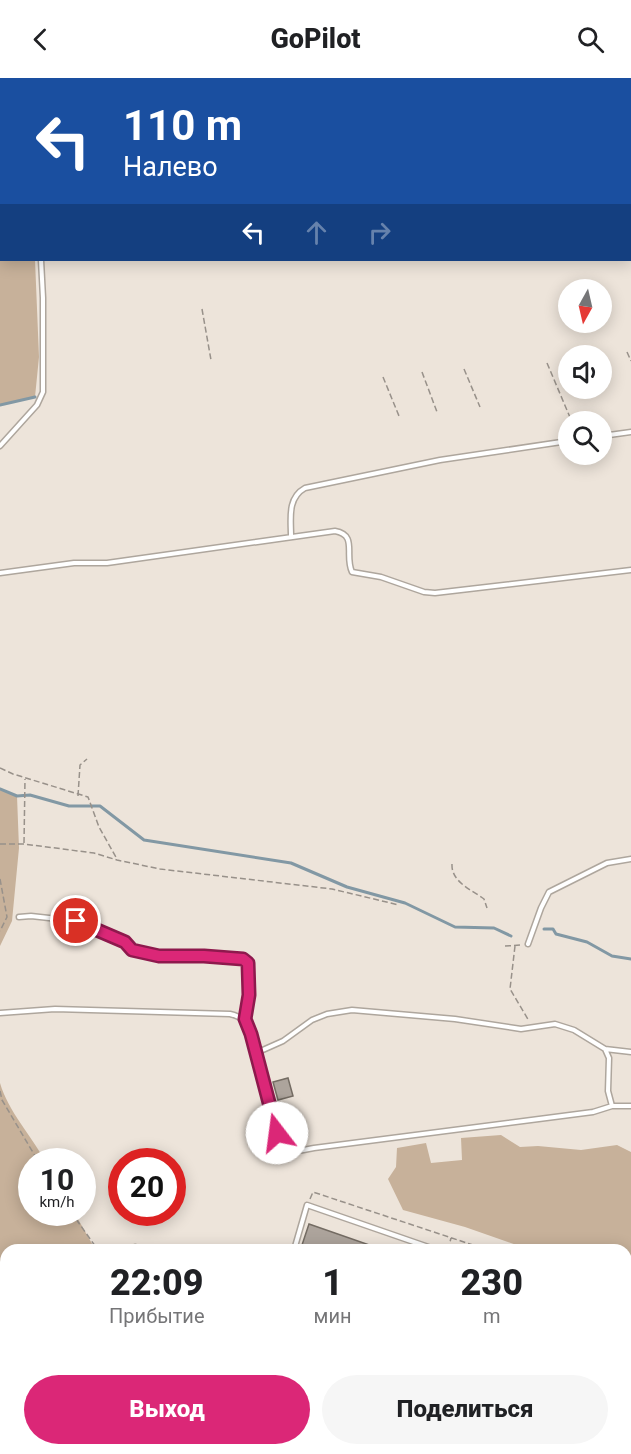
<!DOCTYPE html>
<html lang="ru">
<meta charset="utf-8">
<style>
body{margin:0;font-family:Roboto,sans-serif;background:#f6f6f6;color:#202124;height:100vh;display:flex;flex-direction:column;font-size:22px;white-space:nowrap}
*{box-sizing:border-box;margin:0}
p{font-size:20px;color:#757577}
.icon{flex:none;width:33px;height:33px;fill:none;stroke:currentColor;stroke-width:2;stroke-linecap:round;stroke-linejoin:round}
.map{position:relative;flex:1;overflow:hidden}
.details{position:absolute;left:0px;top:1166px;width:632px;height:212px;display:flex;flex-direction:column;background:#fff;border-radius:18px 18px 0 0;box-shadow:0 3px 15px #0003}
.details>*{flex:none}
.top-card{position:absolute;left:0px;top:0px;width:632px;height:183px;box-shadow:0 3px 15px #0003;background:#1a4fa0;color:#fff;overflow:hidden}
.needle{width:39px;rotate:188deg}
.controls{position:absolute;left:558px;top:201px;display:grid;gap:12px}
.controls a{display:grid;place-items:center;width:54px;height:54px;border-radius:50%;background:#fff;box-shadow:0 3px 15px #0003;font-size:30px}
.speed{position:absolute;left:18px;top:1070px;display:flex;gap:12px;font-size:30px;font-weight:700;text-align:center}
.speed>*{display:grid;place-content:center;width:78px;height:78px;border-radius:50%;background:#fff;box-shadow:0 3px 15px #0003;line-height:1}
.speed small{font-size:15px;font-weight:400}
.speed .limit{border:9px solid #d22;background:#fff;color:#111}
.pin{position:absolute;display:grid;place-items:center;width:51px;height:51px;color:#fff;margin:-26px;border:3px solid #fff;border-radius:50%;box-shadow:0 2px 6px #0007}
.me{position:absolute;width:66px;margin:-33px;rotate:345deg;stroke-linejoin:round;filter:drop-shadow(0 0 4px #0008)}
.turn{display:flex;align-items:center;gap:21px;height:126px;padding:0 24px;font-size:27px}
.turn .icon{width:78px;height:78px;stroke-width:2.5}
.turn b{display:block;font-size:42px;line-height:51px}
.lanes{display:flex;align-items:center;height:57px;padding:0 24px;background:#0003;justify-content:center;gap:30px;direction:ltr}
.lanes .off{opacity:.35}
.eta{display:flex;justify-content:space-evenly;align-items:center;height:102px;text-align:center}
.eta b{font-size:36px;font-weight:800;line-height:42px}
.primary-button{display:flex;gap:12px;margin-top:auto;padding:12px 24px}
.primary-button a{flex:1;height:69px;border-radius:36px;background:#db2777;color:#fff;font-size:24px;font-weight:800;line-height:69px;text-align:center}
.primary-button a+a{background:#f6f6f6;color:#202124}
header{display:flex;justify-content:space-between;align-items:center;height:78px;padding:0 24px;background:#fff;font-size:27px;font-weight:800}
.map>svg:first-child{display:block}
.green{fill:#c7b19a}
.lines{fill:none;stroke-linecap:round;stroke-linejoin:round}
.stream{stroke:#8298a4;stroke-width:3}
.building{fill:#ada49c;stroke:#746c63;stroke-width:1.5}
.lane-casing{stroke:#aea69d;stroke-width:7}
.path{stroke:#98918a;stroke-width:1.5;stroke-dasharray:6 3;stroke-linecap:butt}
.lane{stroke:#fff;stroke-width:4}
.route-casing{stroke:#8e194d;stroke-width:15}
.route{stroke:#db2777;stroke-width:10}
</style>
<header><svg class="icon" aria-label="back" viewBox="0 0 24 24"><path d="M15 5l-7 7 7 7"/></svg>GoPilot<svg class="icon" aria-label="search" viewBox="0 0 24 24"><circle cx="10" cy="10" r="6"/><path d="M15 15l6 6"/></svg></header>
<div class="map">
<svg width="631" height="1376" viewBox="0 0 631 1376">
<rect width="100%" height="100%" fill="#ede4da"/>
<path class="green" d="M0,90L2,182H35L39,279L35,319L0,327Z
M0,711L17,718L19,770L12,843L0,868Z
M0,1005C8,1033 31,1057 45,1083H32V1134H74L95,1171L6,1172V1371H209L212,1376H7L0,1367Z
M501,1057L520,1069L538,1068L581,1072L617,1067L631,1074V1228L626,1230V1172L528,1171L465,1149L403,1132L388,1101L396,1089L397,1070L426,1065L431,1085L462,1082L461,1060Z"/>
<g class="lines">
<path class="stream" d="M0,327L35,319
M0,711L17,718L30,717L69,728H100L144,762L291,785L347,809L405,825L455,849L494,850L511,858
M544,851H553L556,856L587,864L612,878L631,881"/>
</g>
<path class="building" d="M288,1000L293,1018L278,1022L273,1004Z
M309,1146L378,1170V1172H316L302,1167Z"/>
<g class="lines">
<g class="lane-casing">
<path id="lane" d="M0,157H2
M602,358L631,354
M0,368L37,327L43,314V220L41,182
M291,458C291,441 287,420 305,410L440,382L568,363
M0,495L74,485H107L335,453C358,457 344,477 352,494L381,499L424,514L435,515L631,492
M19,839L31,838L76,843L125,864L132,872L159,878L165,877L243,881C256,892 249,927 245,941
M528,866L541,830L549,814L607,785L631,781
M0,935L55,931L230,936C243,939 246,944 251,956L281,1070L293,1074L314,1070L593,1034L612,1028H631
M605,971L631,974
M256,975L283,963L312,942L327,936L352,932L455,941L521,951L555,946L574,952L605,971L609,980L608,1013L612,1028
M135,1169L136,1172
M294,1172L307,1127L437,1172
M626,1322L631,1333
M626,1368L629,1376
M245,1371L249,1376
M268,1371L271,1376
M336,1371L339,1376
M447,1371L450,1376
M373,1376L384,1371
M465,1376L474,1371"/>
</g>
<path class="path" d="M202,231L211,282
M627,274L631,283
M547,285L572,344
M464,291L480,329
M422,294L437,334
M383,299L399,338
M0,690L13,696L88,719L99,749L117,781
M78,718L80,687L87,681
M24,765L25,701
M0,766H24L94,775L117,782L160,791L332,811L399,827
M452,786C451,804 472,812 484,821L487,830
M0,801L7,839L0,853
M505,868L522,867
M515,868L510,911L529,943
M0,1013L2,1022L38,1083
M310,1121L313,1114L488,1172
M71,1134L98,1172
M448,1172L451,1160
M212,1371L215,1376
M516,1371L524,1376"/>
<use href="#lane" class="lane"/>
</g>
<g class="lines">
<g class="route-casing">
<path id="route" d="M76,843L125,864L132,872L159,878H204L243,881L248,885L249,917L245,941L251,956L277,1055"/>
</g>
<use href="#route" class="route"/>
</g>
</svg>
<div class="controls">
<a><svg class="needle" viewBox="-14 -14 28 28"><path d="M0-13l5 13h-10z" fill="#e53935"/><path d="M0 13l5-13h-10z" fill="#757577"/></svg></a>
<a><svg class="icon" aria-label="sound" viewBox="0 0 24 24"><path d="M4 9h4l5-4v14l-5-4H4zM17 9q2 3 0 6"/></svg></a>
<a><svg class="icon" aria-label="search" viewBox="0 0 24 24"><circle cx="10" cy="10" r="6"/><path d="M15 15l6 6"/></svg></a>
</div>
<div class="speed"><div>10<small>km/h</small></div><div class="limit">20</div></div>
<div class="pin" style="left:76px;top:843px;background:#d93025"><svg class="icon" aria-label="arrive" viewBox="0 0 24 24"><path d="M6 21V4h12l-3 4 3 4H6"/></svg></div>
<svg class="me" style="left:277px;top:1055px" viewBox="-20 -20 40 40"><circle r="19" fill="#fff"/><path d="M0-13L10 11 0 6-10 11z" fill="#db2777"/></svg>
<div class="top-card">
<div class="turn"><svg class="icon" aria-label="left" viewBox="0 0 24 24"><path d="M17 20v-9H6M10 6l-5 5 5 5"/></svg><div><b>110 m</b>Налево</div></div>
<div class="lanes"><svg class="icon" aria-label="left" viewBox="0 0 24 24"><path d="M17 20v-9H6M10 6l-5 5 5 5"/></svg><svg class="icon off" aria-label="ahead" viewBox="0 0 24 24"><path d="M12 20V5M6 11l6-6 6 6"/></svg><svg class="icon off" aria-label="right" viewBox="0 0 24 24"><path d="M7 20v-9h11M14 6l5 5-5 5"/></svg></div>
</div>
<section class="details">
<div class="eta">
<div><b>22:09</b><p>Прибытие</p></div>
<div><b>1</b><p>мин</p></div>
<div><b>230</b><p>m</p></div>
</div>
<div class="primary-button"><a>Выход</a><a>Поделиться</a></div>
</section>
</div>
